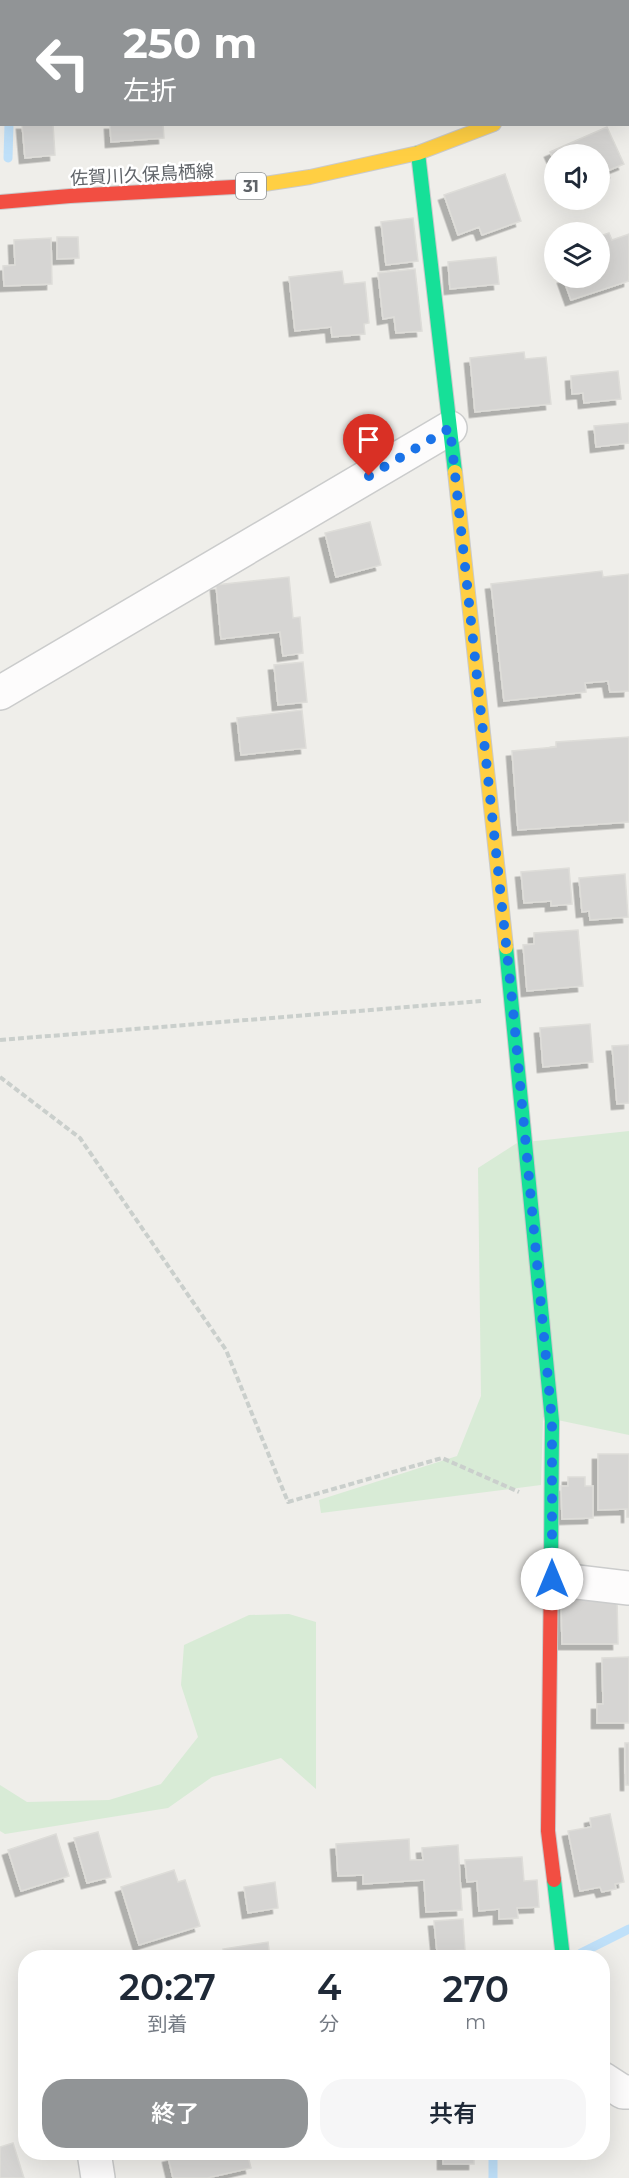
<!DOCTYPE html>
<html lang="ja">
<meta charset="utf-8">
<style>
body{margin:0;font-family:Montserrat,"Noto Sans JP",sans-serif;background:#f6f6f7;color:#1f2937;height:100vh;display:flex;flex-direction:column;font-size:22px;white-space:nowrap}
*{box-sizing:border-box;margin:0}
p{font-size:20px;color:#747a83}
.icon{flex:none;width:33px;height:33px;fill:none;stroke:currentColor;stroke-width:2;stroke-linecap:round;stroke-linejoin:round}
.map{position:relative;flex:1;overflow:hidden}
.details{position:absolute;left:18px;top:1950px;width:592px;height:210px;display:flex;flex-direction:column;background:#fff;border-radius:24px;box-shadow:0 6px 24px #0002}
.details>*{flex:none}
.hud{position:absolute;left:0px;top:0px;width:630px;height:126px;box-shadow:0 6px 24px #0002;background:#919496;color:#fff;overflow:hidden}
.tools{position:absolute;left:544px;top:144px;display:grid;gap:12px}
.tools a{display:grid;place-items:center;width:66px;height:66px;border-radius:50%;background:#fff;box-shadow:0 6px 24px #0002;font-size:30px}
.pin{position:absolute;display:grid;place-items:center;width:51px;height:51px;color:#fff;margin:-62px -26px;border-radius:50% 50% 50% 0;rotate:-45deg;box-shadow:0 0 6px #0007}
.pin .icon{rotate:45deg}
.me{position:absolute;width:66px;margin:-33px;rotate:0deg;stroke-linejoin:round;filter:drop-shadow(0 0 4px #0008)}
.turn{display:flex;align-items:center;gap:21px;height:126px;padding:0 24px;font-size:27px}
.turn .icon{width:78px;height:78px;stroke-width:2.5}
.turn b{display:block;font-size:42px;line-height:51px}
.eta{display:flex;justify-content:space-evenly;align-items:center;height:102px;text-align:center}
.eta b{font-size:36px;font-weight:600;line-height:42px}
.primary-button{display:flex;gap:12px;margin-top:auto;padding:12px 24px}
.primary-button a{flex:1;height:69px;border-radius:24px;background:#919496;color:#fff;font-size:24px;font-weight:600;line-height:69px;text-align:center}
.primary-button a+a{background:#f6f6f7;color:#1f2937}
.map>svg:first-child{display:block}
.green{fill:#d8ebd6}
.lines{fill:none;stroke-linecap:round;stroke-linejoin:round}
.stream{stroke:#bfe0f9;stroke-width:9}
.building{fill:#d6d5d3;stroke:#deddd9;stroke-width:1.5;filter:url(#shadow)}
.street-casing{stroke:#cbcccc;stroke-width:36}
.fast-casing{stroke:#cacacb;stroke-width:16}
.slow-casing{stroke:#cacacb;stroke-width:16}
.jam-casing{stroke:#cacacb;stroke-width:16}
.path{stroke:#cacfcc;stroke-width:4;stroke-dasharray:6 3;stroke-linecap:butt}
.street{stroke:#fdfcfc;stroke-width:33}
.fast{stroke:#16e098;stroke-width:14}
.slow{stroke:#ffcf43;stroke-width:14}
.jam{stroke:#f24e42;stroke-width:14}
.route{stroke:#1a73e8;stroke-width:10;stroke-dasharray:0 18}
.labels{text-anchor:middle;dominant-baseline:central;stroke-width:5;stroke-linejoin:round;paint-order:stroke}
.shield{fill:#fff;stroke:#8f9295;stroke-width:1.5}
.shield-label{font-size:16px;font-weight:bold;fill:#5f6368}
.street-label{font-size:18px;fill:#5f6368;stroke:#fff}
</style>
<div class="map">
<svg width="629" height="2178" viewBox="0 0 629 2178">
<defs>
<filter id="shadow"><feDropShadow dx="-5.5" dy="5.5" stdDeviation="0" flood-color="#0004"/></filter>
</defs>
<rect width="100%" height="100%" fill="#efeeea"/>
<path class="green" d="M629,1131V1435L543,1417L541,1485L321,1513L319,1500L457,1456L481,1396L478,1168L517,1143Z
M289,1614L316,1622V1789L281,1758L212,1777L168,1808L5,1834L0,1831V1785L27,1802L109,1800L161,1784L198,1737L181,1685L184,1645L249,1615Z"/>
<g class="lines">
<path class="stream" d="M13,0V2
M8,158L9,124
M581,1953L629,1929
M493,2178V2152"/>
</g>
<path class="building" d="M559,0H596L597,2H553Z
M22,124H53L55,155L25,158Z
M110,124H163L164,138L111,142Z
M607,127L624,164L607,171L610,178L600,183V154H555V163L550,152Z
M505,174L521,221L482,235L479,227L458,235L444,195Z
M413,218L418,261L386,265L381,222Z
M609,233L612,240L629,234V281L571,300L563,278H600V236Z
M57,237H78L79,258L57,259Z
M51,238L52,284L4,286L3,266L15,265L14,240Z
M496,257L499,284L450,289L448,262Z
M415,269L422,331L396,333L394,317L383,319L378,273Z
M342,271L344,284L365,282L369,323L364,324L365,334L332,337L331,327L295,331L289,277Z
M524,352L525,359L546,357L551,404L475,412L470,358Z
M618,371L621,399L584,403L583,393L572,394L571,376Z
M629,423V443L596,447L594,426Z
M370,522L381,565L336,577L325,533Z
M602,571L603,577L629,574V691L610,692L608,681L585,683L586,692L504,701L491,584Z
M289,577L293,618L300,617L303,653L283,656L280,632L221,639L216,585Z
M303,662L307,702L278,705L274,665Z
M302,710L306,748L241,755L237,718Z
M629,737V822L518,830L512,751L556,747V742Z
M569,868L572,904L551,906V901L524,903L521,872Z
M625,874L628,917L590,920L589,911L582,912L579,878Z
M578,930L583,986L527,991L523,945L534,944V933Z
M590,1024L593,1062L543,1067L540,1028Z
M629,1045V1103L617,1104L612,1046Z
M598,1454H629V1517H627V1509L598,1510Z
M568,1477H585V1486H593V1518L562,1519L561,1486H568Z
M617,1598L618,1644H562L561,1599Z
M629,1657V1723H597V1704H603L602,1658Z
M625,1743H629V1785H626Z
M610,1814L624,1882L615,1884L616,1889L602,1892L600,1887L580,1891L568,1831L591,1827L590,1818Z
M98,1832L111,1877L87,1883L74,1838Z
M56,1834L69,1876L21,1891L8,1850Z
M409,1839L410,1860H423L422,1848L458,1845L462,1910L426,1912L424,1880L363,1884V1875L338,1876L336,1844Z
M522,1857L524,1881L537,1880L539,1907L517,1908L518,1918L499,1919V1909L479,1911L477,1881L467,1882L465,1860Z
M174,1870L178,1882L185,1880L200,1926L139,1945L121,1887Z
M275,1882L278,1908L248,1913L244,1887Z
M463,1919L465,1950L437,1952L434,1921Z
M268,1942L270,1958H225L223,1949Z
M13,2143L24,2178H0V2147Z
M188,2152H247L251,2168L207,2178H173L168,2157Z
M443,2152H474V2164H443Z"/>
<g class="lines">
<g class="street-casing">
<path id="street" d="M0,693L450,428
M552,1579L629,1588
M603,2079L623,2092H629
M94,2152L98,2178"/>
</g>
<g class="fast-casing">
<path id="fast" d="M628,74H629
M418,153L455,472
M506,947L552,1421L551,1564
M554,1880L563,1958"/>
</g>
<g class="slow-casing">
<path id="slow" d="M252,186L310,177L418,153L494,124
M455,472L506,947"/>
</g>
<g class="jam-casing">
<path id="jam" d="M0,202L70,196L252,186
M551,1564L548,1831L554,1880"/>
</g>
<path class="path" d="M0,1040L481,1001
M0,1077L80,1138L226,1350L288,1502L442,1458L519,1492"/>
<use href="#street" class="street"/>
<use href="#fast" class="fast"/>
<use href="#slow" class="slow"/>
<use href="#jam" class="jam"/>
</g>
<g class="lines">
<path class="route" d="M369,476L450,428L512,999L552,1421V1579"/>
</g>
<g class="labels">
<rect class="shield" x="236" y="173" width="30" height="26" rx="4.5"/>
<g class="shield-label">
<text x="251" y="186">31</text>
</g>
<g class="street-label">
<text transform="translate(142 175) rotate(-3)">佐賀川久保鳥栖線</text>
</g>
</g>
</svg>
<div class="tools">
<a><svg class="icon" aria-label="sound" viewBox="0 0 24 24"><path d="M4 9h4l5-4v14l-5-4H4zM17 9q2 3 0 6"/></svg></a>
<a><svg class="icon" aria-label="layers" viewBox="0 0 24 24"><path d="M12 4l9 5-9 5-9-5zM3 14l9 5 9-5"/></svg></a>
</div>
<div class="pin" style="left:369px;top:476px;background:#d93025"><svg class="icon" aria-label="arrive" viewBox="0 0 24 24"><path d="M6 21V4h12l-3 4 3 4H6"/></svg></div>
<svg class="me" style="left:552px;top:1579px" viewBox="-20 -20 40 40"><circle r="19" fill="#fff"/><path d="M0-13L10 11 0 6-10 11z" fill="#1a73e8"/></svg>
<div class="hud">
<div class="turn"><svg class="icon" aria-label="left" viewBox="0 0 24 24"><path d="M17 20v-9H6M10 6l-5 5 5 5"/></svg><div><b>250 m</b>左折</div></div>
</div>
<section class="details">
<div class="eta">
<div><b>20:27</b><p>到着</p></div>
<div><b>4</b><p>分</p></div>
<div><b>270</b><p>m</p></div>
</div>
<div class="primary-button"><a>終了</a><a>共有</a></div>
</section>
</div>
